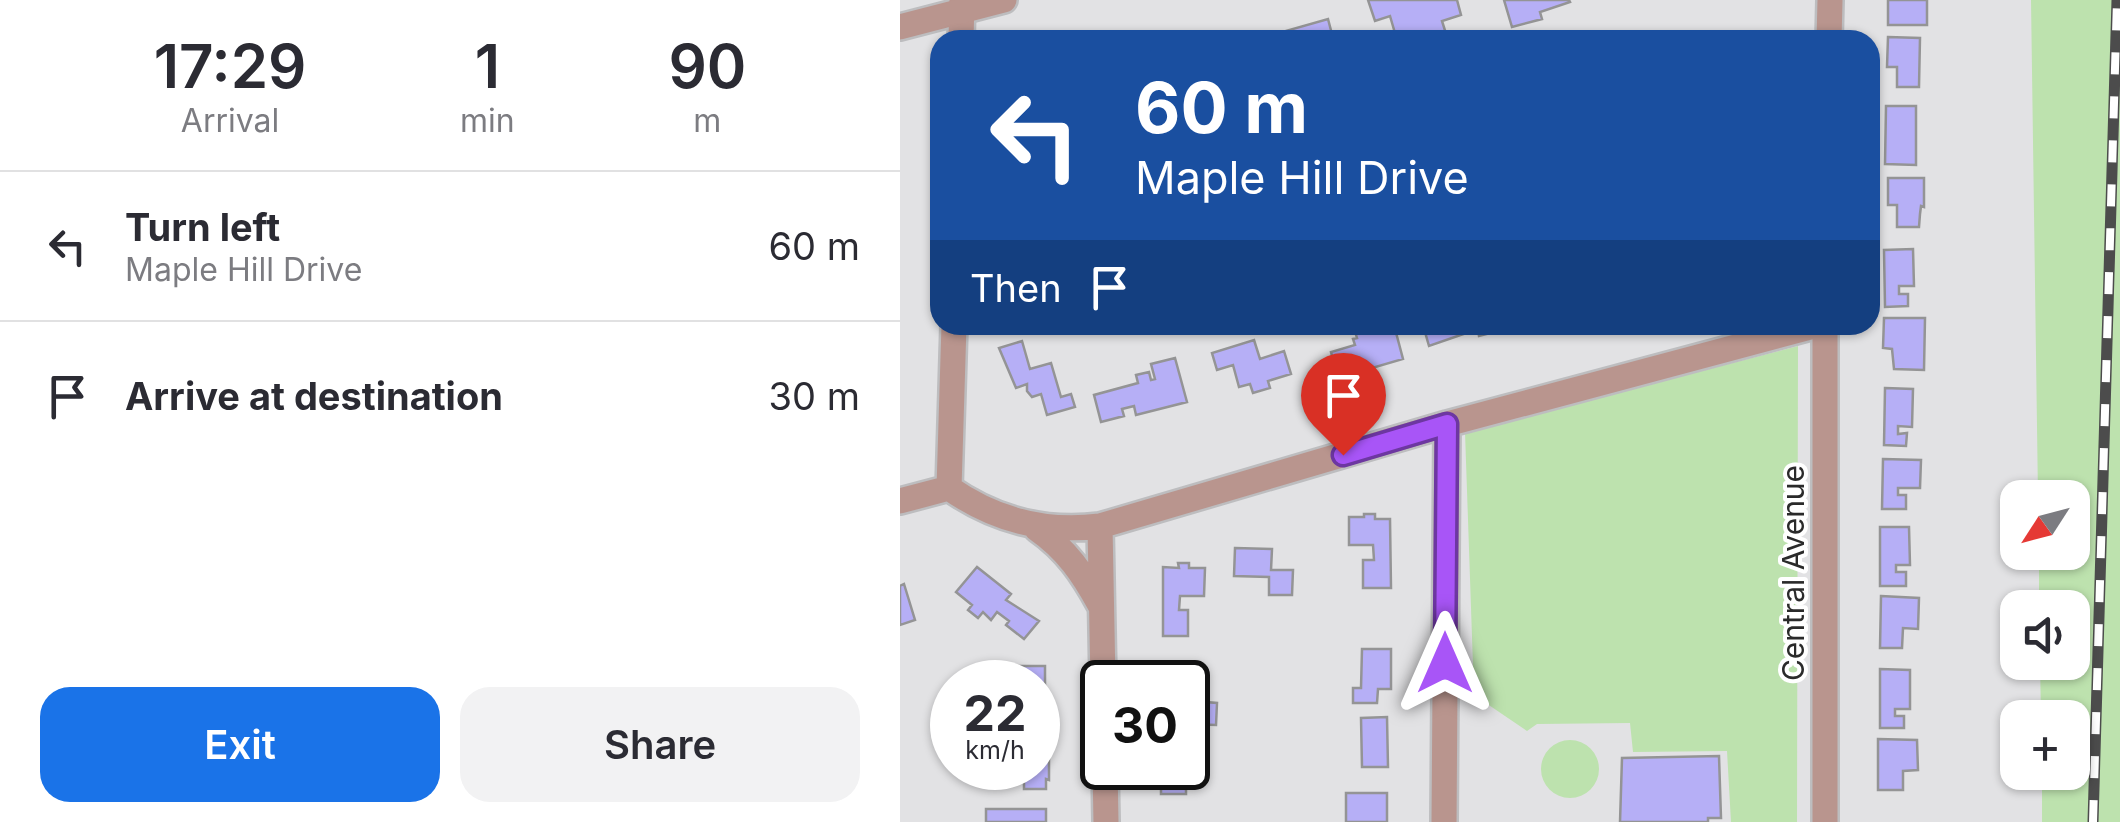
<!DOCTYPE html>
<style>
body{margin:0;font-family:Inter,sans-serif;background:#f2f2f3;color:#2b2b33;height:100vh;display:flex;flex-direction:column;font-size:38px;white-space:nowrap}
*{box-sizing:border-box;margin:0}
p{font-size:32px;color:#7c7c81}
.icon{flex:none;width:55px;height:55px;fill:none;stroke:currentColor;stroke-width:2;stroke-linecap:round;stroke-linejoin:round}
.map{position:relative;flex:1;overflow:hidden}
.panel{display:flex;flex-direction:column;background:#fff;width:900px}
.panel>*{flex:none}
.guide{position:absolute;left:30px;top:30px;width:950px;height:305px;border-radius:30px;box-shadow:0 2px 8px #0004;background:#1a4fa0;color:#fff;overflow:hidden}
.needle{width:65px;rotate:234deg}
.tools{position:absolute;left:1100px;top:480px;display:grid;gap:20px}
.tools a{display:grid;place-items:center;width:90px;height:90px;border-radius:20px;background:#fff;box-shadow:0 2px 8px #0004;font-size:50px}
.speed{position:absolute;left:30px;top:660px;display:flex;gap:20px;font-size:50px;font-weight:700;text-align:center}
.speed>*{display:grid;place-content:center;width:130px;height:130px;border-radius:50%;background:#fff;box-shadow:0 2px 8px #0004;line-height:1}
.speed small{font-size:25px;font-weight:400}
.speed .limit{border:5px solid #111;border-radius:15px;background:#fff;color:#111}
.pin{position:absolute;display:grid;place-items:center;width:85px;height:85px;color:#fff;margin:-102px -42px;border-radius:50% 50% 50% 0;rotate:-45deg;box-shadow:0 0 10px #0007}
.pin .icon{rotate:45deg}
.me{position:absolute;width:110px;margin:-55px;rotate:0deg;stroke-linejoin:round;filter:drop-shadow(0 0 8px #0008)}
.turn{display:flex;align-items:center;gap:35px;height:210px;padding:0 40px;font-size:45px}
.turn .icon{width:130px;height:130px;stroke-width:2.5}
.turn b{display:block;font-size:70px;line-height:85px}
.then{display:flex;align-items:center;height:95px;padding:0 40px;background:#0003;gap:20px;font-size:38px}
.eta{display:flex;justify-content:space-evenly;align-items:center;height:170px;text-align:center}
.eta b{font-size:60px;font-weight:600;line-height:70px}
.cta{display:flex;gap:20px;margin-top:auto;padding:20px 40px}
.cta a{flex:1;height:115px;border-radius:30px;background:#1a73e8;color:#fff;font-size:40px;font-weight:600;line-height:115px;text-align:center}
.cta a+a{background:#f2f2f3;color:#2b2b33}
ul{padding:0;list-style:none}
li{display:flex;align-items:center;gap:30px;height:150px;padding:0 40px;border-top:2px solid #e1e1e2}
li div{flex:1}
li b{display:block;font-size:38px}
li em{font-style:normal}
main{display:flex;flex:1;min-height:0}
.map>svg:first-child{display:block}
.green{fill:#bde2ae}
.building{fill:#b6aff6;stroke:#949495;stroke-width:2.5}
.lines{fill:none;stroke-linecap:round;stroke-linejoin:round}
.minor-casing{stroke:#bdbdbf;stroke-width:30}
.tertiary-casing{stroke:#bdbdbf;stroke-width:30}
.minor{stroke:#b9958e;stroke-width:25}
.tertiary{stroke:#b9958e;stroke-width:25}
.rail-casing{stroke:#4c4c4c;stroke-width:11}
.rail{stroke:#fff;stroke-width:8;stroke-dasharray:22;stroke-linecap:butt}
.route-casing{stroke:#6d37a1;stroke-width:25}
.route{stroke:#a855f7;stroke-width:18}
.labels{text-anchor:middle;dominant-baseline:central;stroke-width:8;stroke-linejoin:round;paint-order:stroke}
.street-label{font-size:30px;fill:#2a2a2a;stroke:#fff}
</style>
<main>
<section class="panel">
<div class="eta">
<div><b>17:29</b><p>Arrival</p></div>
<div><b>1</b><p>min</p></div>
<div><b>90</b><p>m</p></div>
</div>
<ul>
<li><svg class="icon" aria-label="left" viewBox="0 0 24 24"><path d="M17 20v-9H6M10 6l-5 5 5 5"/></svg><div><b>Turn left</b><p>Maple Hill Drive</p></div><em>60 m</em></li>
<li><svg class="icon" aria-label="arrive" viewBox="0 0 24 24"><path d="M6 21V4h12l-3 4 3 4H6"/></svg><div><b>Arrive at destination</b></div><em>30 m</em></li>
</ul>
<div class="cta"><a>Exit</a><a>Share</a></div>
</section>
<div class="map">
<svg width="1220" height="822" viewBox="0 0 1220 822">
<rect width="100%" height="100%" fill="#e2e2e4"/>
<path class="green" d="M1131,0H1220V822H1142V773L1172,772V718L1141,717L1140,663L1172,662V608L1139,607V553L1172,552V498L1138,497Z
M898,346L897,822H831L827,751L733,752L730,723L637,724L627,731L574,695L565,432Z
M641 769a29 29 0 1 1 58 0a29 29 0 1 1-58 0Z"/>
<path class="building" d="M468,0H557L561,15L542,21L548,40H497L490,16L475,21Z
M604,0H669L670,2L640,12L642,19L612,27Z
M988,0H1027V25H988Z
M428,19L433,38L455,32L457,40H384L382,32Z
M988,37L1020,38L1019,87H997V67H987Z
M986,106H1016V165L985,164Z
M988,178H1024V207L1021,206L1020,214L1019,227H997V205H988Z
M1013,249L1014,286H999V294H1008V306L985,307L984,250Z
M984,318H1025L1024,370L994,369L992,349L983,348Z
M453,325H494L503,359L438,378L431,352L455,345L453,339L457,338Z
M523,325H592L594,332L579,336L578,329L529,346Z
M354,340L360,359L384,351L391,374L368,381L370,388L353,393L350,384L339,387L333,365L317,370L312,353Z
M122,341L130,369L151,363L161,397L171,394L175,407L147,415L141,394L132,397L127,391V384L116,388L99,348Z
M275,358L287,402L236,415L234,406L222,409L224,416L201,422L194,395L238,383L236,375L249,372L251,380L255,379L251,364Z
M985,388L1013,389L1012,427L998,426V434L1007,433L1006,446L984,445Z
M983,459L1021,460L1020,488H998V495H1006V509H982Z
M464,514H475V519H490L491,588H463V560H474L473,545H449V517H464Z
M980,527H1009L1010,565H996V572H1006V586H980Z
M335,548L372,549L371,570H393L392,595H369V577L334,576Z
M278,563H289V568H305L304,596H280L279,610H288V636H263V567L279,568Z
M77,567L111,594L106,600L139,621L124,639L106,625L109,621L97,612L91,620L83,612L78,618L68,610L72,605L56,592Z
M4,584L15,620L0,625V586Z
M981,596L1019,598L1018,629L1003,628L1002,648H980Z
M462,649H491V689H478L477,703H453V688H461Z
M116,666H145V719H138V682H116Z
M980,669L1010,670V709H995V716H1004V728H980Z
M260,677L306,678V702L317,703L316,725L288,724V682H260Z
M487,717L488,767H462L461,718Z
M138,737H149V780L146,779V789H124V779L118,778V769L100,768H138Z
M978,739L1017,740L1018,770L1003,771V790H978Z
M288,748H303V783L286,782V794H261V772L255,771V768H288Z
M819,756L821,818H808V822H720L722,758Z
M446,793H487V822H446Z
M86,809H146V822H86Z"/>
<g class="lines">
<g class="minor-casing">
<path id="minor" d="M61,40L62,0
M49,488L54,325
M0,501L49,488C96,521 145,533 200,526L547,424L918,325
M200,526L203,682
M137,529C167,550 183,574 200,605
M205,768L206,822
M544,822L547,424"/>
</g>
<g class="tertiary-casing">
<path id="tertiary" d="M0,27L104,0
M929,40L930,0
M925,822V325"/>
</g>
<use href="#minor" class="minor"/>
<use href="#tertiary" class="tertiary"/>
<g class="rail-casing">
<path id="rail" d="M1193,822L1217,0"/>
</g>
<use href="#rail" class="rail"/>
</g>
<g class="lines">
<g class="route-casing">
<path id="route" d="M443,455L547,424L545,663"/>
</g>
<use href="#route" class="route"/>
</g>
<g class="labels">
<g class="street-label">
<text transform="translate(893 573) rotate(-90)">Central Avenue</text>
</g>
</g>
</svg>
<div class="tools">
<a><svg class="needle" viewBox="-14 -14 28 28"><path d="M0-13l5 13h-10z" fill="#e53935"/><path d="M0 13l5-13h-10z" fill="#7c7c81"/></svg></a>
<a><svg class="icon" aria-label="sound" viewBox="0 0 24 24"><path d="M4 9h4l5-4v14l-5-4H4zM17 9q2 3 0 6"/></svg></a>
<a>+</a>
</div>
<div class="speed"><div>22<small>km/h</small></div><div class="limit">30</div></div>
<div class="pin" style="left:443px;top:455px;background:#d93025"><svg class="icon" aria-label="arrive" viewBox="0 0 24 24"><path d="M6 21V4h12l-3 4 3 4H6"/></svg></div>
<svg class="me" style="left:545px;top:663px" viewBox="-20 -20 40 40"><path d="M0-17L14 15 0 8-14 15z" fill="#a855f7" stroke="#fff" stroke-width="4"/></svg>
<div class="guide">
<div class="turn"><svg class="icon" aria-label="left" viewBox="0 0 24 24"><path d="M17 20v-9H6M10 6l-5 5 5 5"/></svg><div><b>60 m</b>Maple Hill Drive</div></div>
<div class="then">Then<svg class="icon" aria-label="arrive" viewBox="0 0 24 24"><path d="M6 21V4h12l-3 4 3 4H6"/></svg></div>
</div>
</div>
</main>
